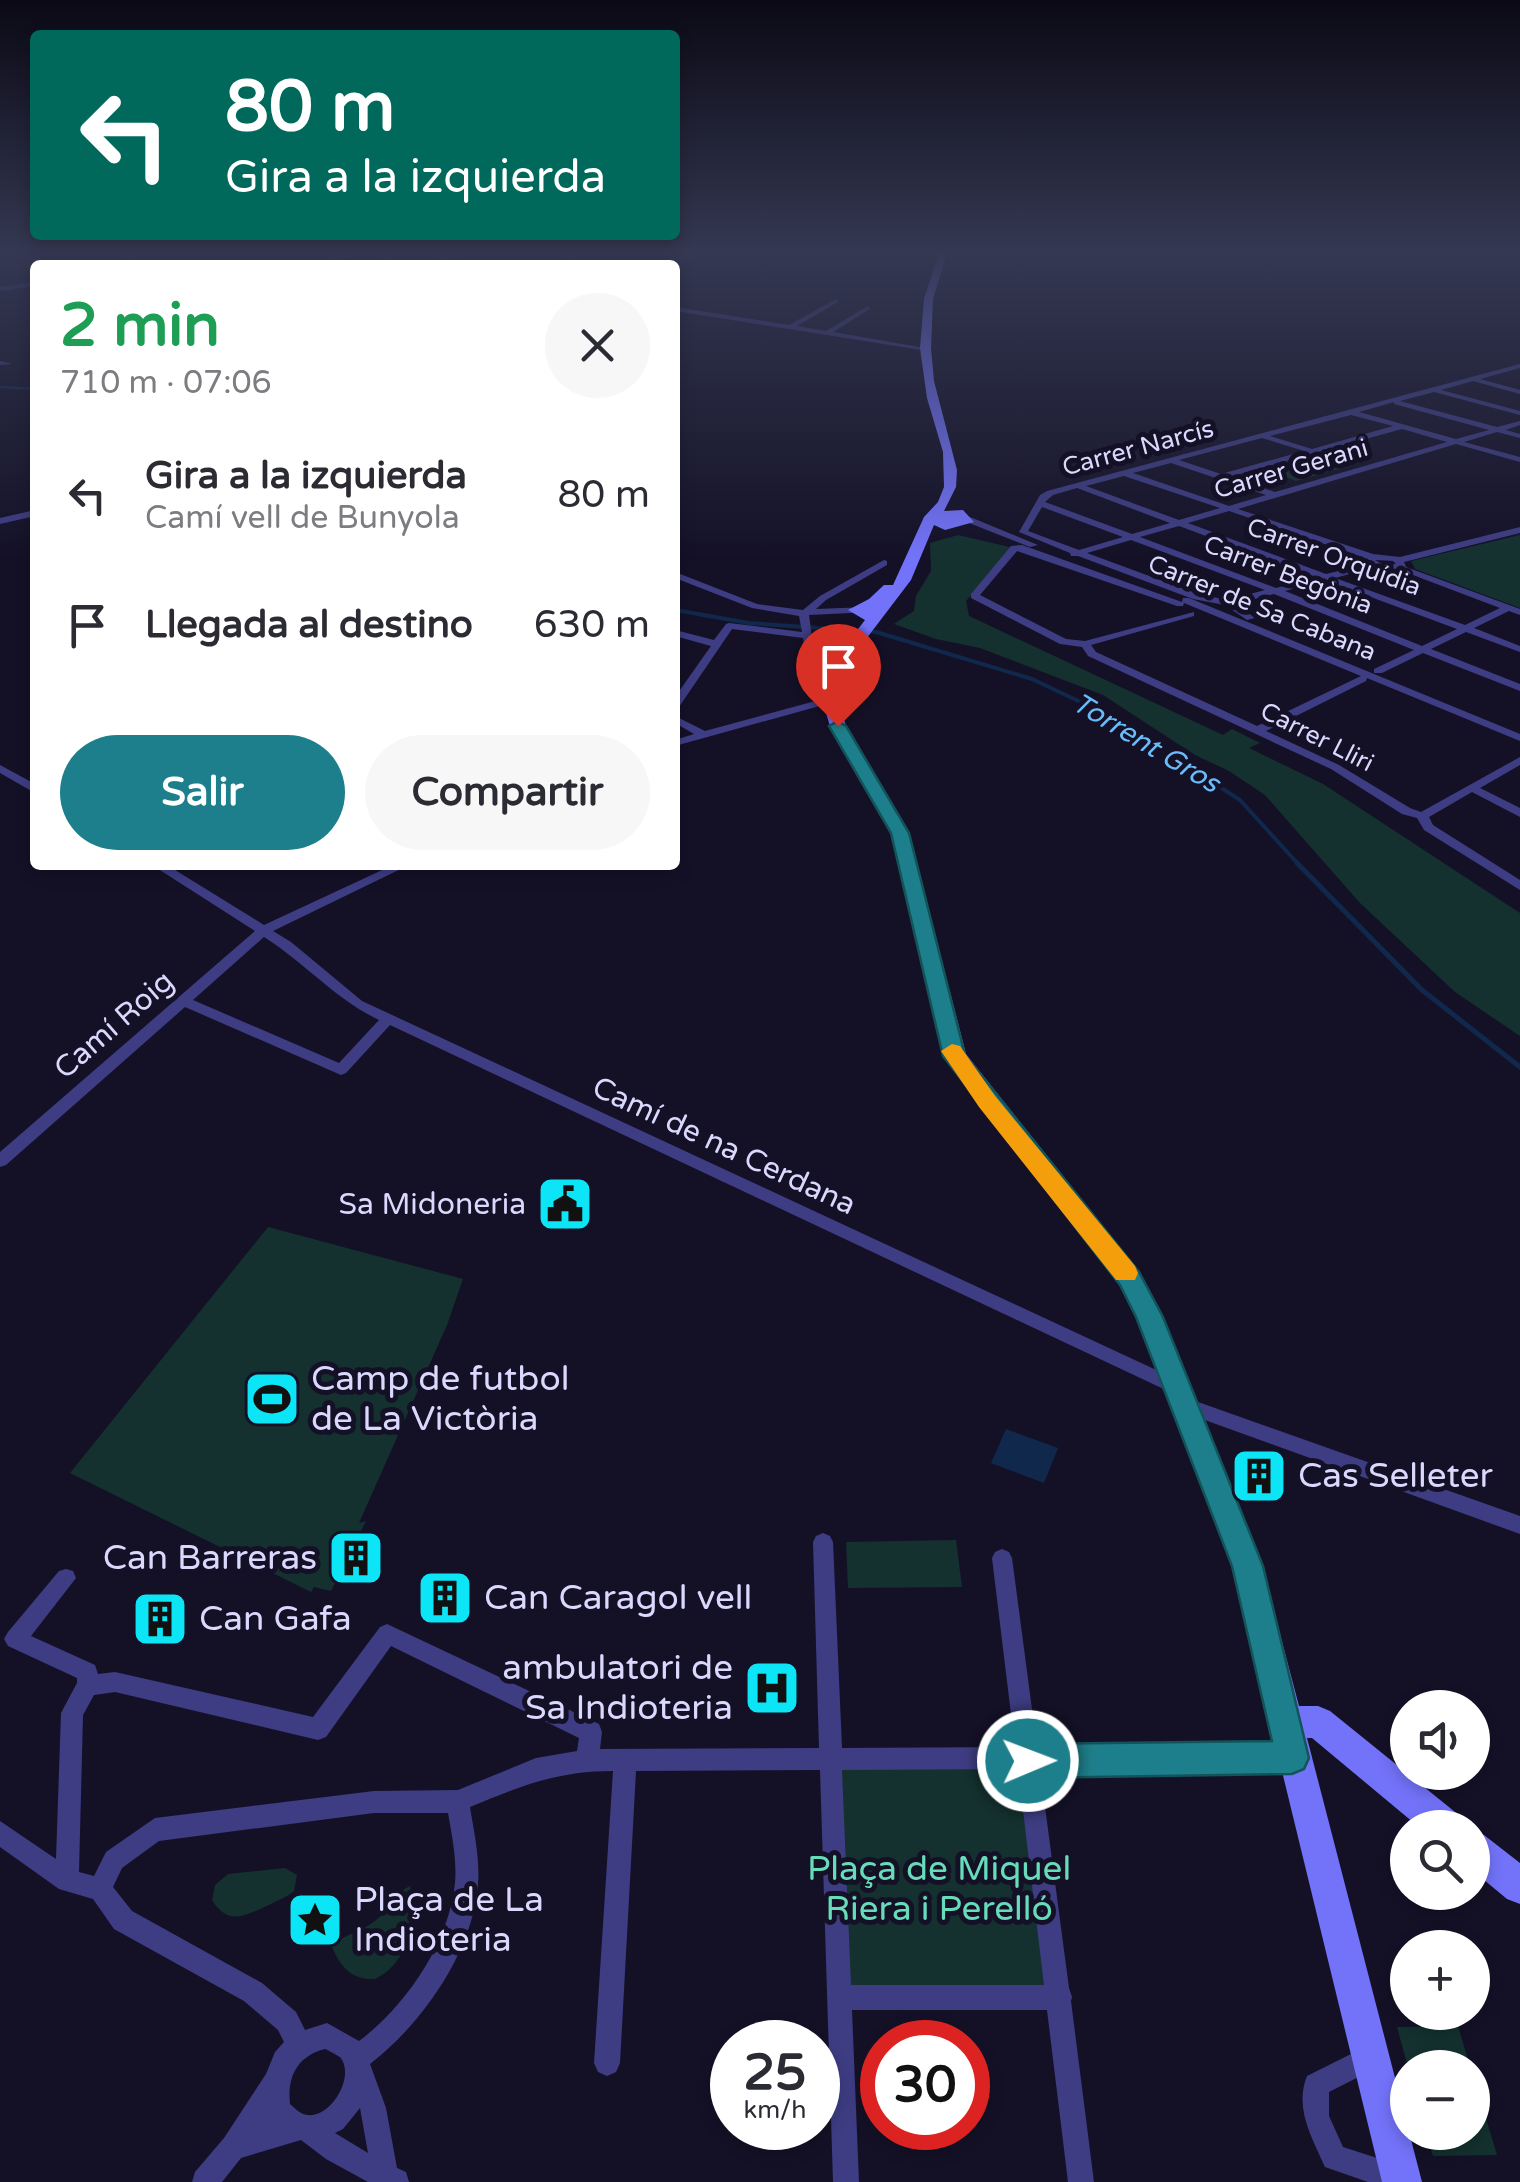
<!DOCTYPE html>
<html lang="es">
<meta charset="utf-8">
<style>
body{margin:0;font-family:"Varela Round",sans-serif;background:#f7f7f7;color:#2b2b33;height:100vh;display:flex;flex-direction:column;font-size:38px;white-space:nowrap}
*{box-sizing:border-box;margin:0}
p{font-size:32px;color:#7c7c81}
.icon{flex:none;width:55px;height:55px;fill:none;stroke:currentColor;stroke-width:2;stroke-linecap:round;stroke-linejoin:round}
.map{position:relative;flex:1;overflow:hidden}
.panel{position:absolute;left:30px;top:260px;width:650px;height:610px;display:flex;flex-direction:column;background:#fff;border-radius:10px;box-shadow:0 5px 15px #0003}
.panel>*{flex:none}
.top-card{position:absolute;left:30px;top:30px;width:650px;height:210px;border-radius:10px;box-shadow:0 5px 15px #0003;background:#00695c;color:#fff;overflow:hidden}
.controls{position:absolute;left:1390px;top:1690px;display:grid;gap:20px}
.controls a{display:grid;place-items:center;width:100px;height:100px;border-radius:50%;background:#fff;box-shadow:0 5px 15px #0003;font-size:50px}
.speed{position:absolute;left:710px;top:2020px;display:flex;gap:20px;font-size:50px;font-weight:700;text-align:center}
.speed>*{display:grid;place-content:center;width:130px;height:130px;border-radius:50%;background:#fff;box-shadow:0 5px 15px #0003;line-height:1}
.speed small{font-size:25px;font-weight:400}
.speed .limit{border:15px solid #d22;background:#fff;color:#111}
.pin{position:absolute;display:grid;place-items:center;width:85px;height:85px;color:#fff;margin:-102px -42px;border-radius:50% 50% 50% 0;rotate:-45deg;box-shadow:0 0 10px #0007}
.pin .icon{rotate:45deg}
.me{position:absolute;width:110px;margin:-55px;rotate:89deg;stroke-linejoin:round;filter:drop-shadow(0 0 8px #0008)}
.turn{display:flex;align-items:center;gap:35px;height:210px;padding:0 30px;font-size:45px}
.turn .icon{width:130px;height:130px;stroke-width:2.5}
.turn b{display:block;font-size:70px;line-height:85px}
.round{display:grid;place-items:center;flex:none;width:105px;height:105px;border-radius:52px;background:#f7f7f7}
.summary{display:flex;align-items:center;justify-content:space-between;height:170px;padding:0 30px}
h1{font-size:60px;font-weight:800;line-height:75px;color:#1e9e55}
.button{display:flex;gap:20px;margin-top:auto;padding:20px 30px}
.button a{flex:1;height:115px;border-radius:60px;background:#1d7f8b;color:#fff;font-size:40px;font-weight:800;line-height:115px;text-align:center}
.button a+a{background:#f7f7f7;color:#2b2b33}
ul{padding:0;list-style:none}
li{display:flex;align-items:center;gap:30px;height:130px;padding:0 30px}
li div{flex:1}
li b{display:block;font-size:38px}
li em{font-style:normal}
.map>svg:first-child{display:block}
.green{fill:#14312f}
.water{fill:#10284b}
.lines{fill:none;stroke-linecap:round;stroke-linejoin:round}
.stream-far2{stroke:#10284b;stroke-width:2.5}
.stream-far1{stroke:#10284b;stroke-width:4}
.stream{stroke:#10284b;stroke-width:5}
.street{fill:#3e3d84;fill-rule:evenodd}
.secondary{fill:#7373fa;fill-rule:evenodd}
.route{fill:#1d7f8b;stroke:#13535a;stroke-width:2.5}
.slow{fill:#f59e0b}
.labels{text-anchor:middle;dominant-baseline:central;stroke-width:10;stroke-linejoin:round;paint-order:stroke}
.far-street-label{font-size:25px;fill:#dbd8fe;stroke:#141127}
.far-water-label{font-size:28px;font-style:italic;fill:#6abbf9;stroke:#141127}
.street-label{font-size:30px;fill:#dbd8fe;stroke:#141127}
.poi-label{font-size:30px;fill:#dbd8fe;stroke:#141127;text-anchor:end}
.near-poi-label{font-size:35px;fill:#dbd8fe;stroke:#141127;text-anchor:start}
.near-park-label{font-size:35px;fill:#66dcbb;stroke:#141127}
</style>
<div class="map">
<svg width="1520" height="2182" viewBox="0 0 1520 2182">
<rect width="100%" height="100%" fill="#141127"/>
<path class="green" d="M1309,455L1342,468L1296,481L1272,472L1254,476L1261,481L1252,484L1233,476Z
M958,535L1014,548L966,601L969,616L1223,735L1232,729L1260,743L1249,748L1323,784L1520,913V1036L1455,992L1360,903L1265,795L1229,771L1195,755L1103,695L980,648L936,639L894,624L914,611L916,596L931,571L930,543Z
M1520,535V608L1415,569L1411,561Z
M268,1227L463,1279L447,1325L359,1523L366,1521L331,1591L314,1587L311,1592L70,1473Z
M956,1540L962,1587L848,1588L846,1542Z
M1028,1761L1060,1997L838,1998L829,1762Z
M285,1868L297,1875L294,1891C286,1898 280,1899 271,1904C248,1914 229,1928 212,1900L215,1885L228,1874Z
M410,1886C418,1919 408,1964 375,1979C351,1980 341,1967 332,1947C345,1933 361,1932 375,1921C389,1910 394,1893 410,1886Z
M1458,2026L1470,2067H1408L1397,2027Z
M1473,2075L1497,2155L1433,2156L1426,2133L1472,2132Z"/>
<path class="water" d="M1006,1429L1058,1448L1044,1483L991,1463Z"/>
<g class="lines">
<path class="stream-far2" d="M0,387L35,389"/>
<path class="stream-far1" d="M675,610L749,623L876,632L1032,679L1110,716L1240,800L1299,865"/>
<path class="stream" d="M1297,863L1422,990L1520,1067"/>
<path class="street" d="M125,253H131L135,265H129Z
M354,253H380L402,262L490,253L408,265C393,265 380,256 365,255L294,265Z
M576,253H584L561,263L564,265L551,264Z
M635,258L637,261L620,265L621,264Z
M35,282V286L0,291V287Z
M836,299L838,302L797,326L826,331L868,306L870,309L833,332L931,349L928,351L675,311V307L789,325Z
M0,361L9,363L11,364L0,365Z
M1520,364V368L1480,379L1520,390V394L1473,381L1441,390L1520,411V415L1434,392L1400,401L1497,427L1520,421V425L1506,430L1520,434V438L1497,432L1464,442L1520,457V462L1456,444L1238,509L1373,554L1400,557L1520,527V533L1404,562L1406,567L1520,609V615L1509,611L1474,628L1520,646V652L1466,632L1431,649L1520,684V691L1423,653L1382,673H1374V669L1414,650L1274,594L1236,604L1255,618L1247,620L1225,605L1193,599L1078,556H1071L1070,553L1019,532L1040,495L1047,491ZM1394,402V404L1489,430L1456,439L1359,412ZM1351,415L1393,426L1312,449L1270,436ZM1402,429L1447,442L1275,492L1229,477ZM1262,438L1304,451L1221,474L1179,460ZM1171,463L1266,495L1229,506L1133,473ZM1124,476L1220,508L1179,520L1086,486ZM1077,488L1170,523L1132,534L1045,502L1053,495ZM1042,507L1123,537L1079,550L1028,531ZM1229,511L1365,558L1363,560L1368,564L1326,574L1188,523ZM1179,526L1316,577L1276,588L1140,537ZM1131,540L1265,590L1228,600L1198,594L1087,553ZM1375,560L1393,561L1396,564L1384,565ZM1375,567L1383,571L1397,569L1500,608L1465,625L1335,578ZM1325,580L1457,629L1422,646L1285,591Z
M35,510V516L0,524V518Z
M964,517H970L1038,545L1030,547L964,521Z
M1022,545L1182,602L1183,598H1189L1520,734V741L1367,678L1366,681L1266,731L1339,765L1410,808L1421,812L1520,757V765L1480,788L1520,808V817L1472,792L1429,817L1433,825L1520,880V890L1424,830L1417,818L1402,814L1331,769L1088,656L1082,647L1060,644L971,598V594L1011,546ZM1017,551L1177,606H1183L1184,603L1361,676L1257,726L1096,652L1091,645L1194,616V612L1085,641L1066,639L980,595Z
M884,560L887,561V565L826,600L816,609L868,607L871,608V612L809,615L819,688L810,686L803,638L732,629L679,707L675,708V697L711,646L675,636V630L714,640L726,624L729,623L802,632L799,616L752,608L675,578V572L757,604L803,610L820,596Z
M830,697L835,700L834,702L675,746V740L694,734L675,723V716L705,731Z
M0,765L35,784V793L0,773Z
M152,865H167L264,925L393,865H409L273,931L291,942L362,1001L1182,1382L1185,1387L1182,1392L1176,1394L1170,1392L390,1025L346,1073L341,1075L185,1007L6,1165L0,1167V1152L255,931ZM264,937C304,962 335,999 379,1020L339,1063L193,1000Z
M1184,1397L1520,1516V1534L1177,1410L1175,1405L1177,1400Z
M823,1533L830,1536L833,1542L842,1748L1015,1747L992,1558L995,1552L1002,1549L1009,1552L1012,1558L1037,1747L1292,1746L1300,1749L1303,1757L1300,1765L1292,1768L1040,1769L1069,1988L1072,1997L1071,2001L1094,2182H1068L1047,2010H852L859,2182H833L820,1770L636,1771L620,2063L616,2072L607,2076L598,2072L594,2063L613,1771C557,1771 521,1786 470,1807C474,1832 480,1858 478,1884C473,1952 422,2024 370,2064L386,2108L397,2168L406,2172L409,2182H368L326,2159L301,2140L241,2158L222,2182H192L195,2172L224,2138L266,2074L275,2052L284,2042L278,2030L244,2001L114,1929L93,1899L59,1889L0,1847V1821L56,1859L61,1713L77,1683V1678L8,1646L4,1639L8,1632L59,1571L66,1569L73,1571L76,1578L31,1636L95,1665L98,1674L115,1672L313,1717L380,1627L387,1624L599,1724L602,1732L600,1749L819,1748L813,1542L816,1536ZM391,1646L579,1738L577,1751L536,1758L458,1790L374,1791L155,1818L106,1852L94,1876L79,1872L83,1715L94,1695L115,1692L318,1740L326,1737ZM1018,1769L1044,1985H851L842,1770ZM374,1813H448C452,1836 457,1860 455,1883C449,1943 406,2006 359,2041L327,2023L305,2030L296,2012L262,1983L132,1911L113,1887L122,1868L159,1841ZM325,2049C328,2050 338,2056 340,2057C357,2077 328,2123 303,2114C300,2113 292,2106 290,2104C287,2077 297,2056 325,2049ZM360,2108L368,2153L335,2133L343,2129Z
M1371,2044L1380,2048L1384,2057L1380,2066L1329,2092V2116L1343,2147L1405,2167L1408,2177L1406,2182H1368L1325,2167C1312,2138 1294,2108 1307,2076Z"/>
<path class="secondary" d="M939,253H947L933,299L931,348L934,381L957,470L956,487L944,511L963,510L974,522L945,530L934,525L911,580L841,672L838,700L846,726L909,833L966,1054L1139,1272L1162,1317L1262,1566L1299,1706H1318L1330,1711L1460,1816L1465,1828H1420L1312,1738H1307L1422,2182H1382L1232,1566L1136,1317L1120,1285L944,1056L891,833L830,726L822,700L825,672L865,620L848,610L869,599L884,585H893L924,517L938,502L944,487L943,452L927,398L920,348L924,299Z
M1472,1830L1484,1835L1520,1863V1904L1507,1899L1472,1870Z"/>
</g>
<linearGradient id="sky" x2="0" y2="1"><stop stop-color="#0b0915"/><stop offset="0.45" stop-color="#343852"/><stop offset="1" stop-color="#343852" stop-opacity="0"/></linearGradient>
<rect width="1520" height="559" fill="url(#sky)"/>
<path class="route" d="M838,721L846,726L909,833L965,1055L1139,1272L1163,1317L1263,1566L1309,1758L1304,1769L1292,1774L1028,1778L1016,1773L1011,1761L1016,1749L1028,1744L1272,1741L1232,1566L1136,1317L1120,1285L943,1056L891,833L829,726Z"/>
<path class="slow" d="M952,1044L960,1046L995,1096L1135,1266L1138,1273L1135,1280H1116L979,1107L941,1051Z"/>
<defs>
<g id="civic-square" transform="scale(2.875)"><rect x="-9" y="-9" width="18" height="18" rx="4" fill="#0ce5f6" stroke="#141127"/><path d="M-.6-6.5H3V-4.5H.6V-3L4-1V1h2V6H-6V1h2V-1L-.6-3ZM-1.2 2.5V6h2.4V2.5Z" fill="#111"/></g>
<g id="stadium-square" transform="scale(2.875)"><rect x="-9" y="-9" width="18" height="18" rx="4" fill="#0ce5f6" stroke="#141127"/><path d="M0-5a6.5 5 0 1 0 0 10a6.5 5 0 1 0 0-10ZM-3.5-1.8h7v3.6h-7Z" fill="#111"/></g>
<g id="building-square" transform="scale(2.875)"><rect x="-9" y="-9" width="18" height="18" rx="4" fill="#0ce5f6" stroke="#141127"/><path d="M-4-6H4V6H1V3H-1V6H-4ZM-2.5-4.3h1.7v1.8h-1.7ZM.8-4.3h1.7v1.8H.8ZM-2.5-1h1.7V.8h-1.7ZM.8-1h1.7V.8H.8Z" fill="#111"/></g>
<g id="hospital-square" transform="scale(2.875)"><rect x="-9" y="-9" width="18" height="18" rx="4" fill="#0ce5f6" stroke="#141127"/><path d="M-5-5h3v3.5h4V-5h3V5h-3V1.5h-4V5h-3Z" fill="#111"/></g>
<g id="sight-square" transform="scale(2.875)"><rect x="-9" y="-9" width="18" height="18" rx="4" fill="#0ce5f6" stroke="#141127"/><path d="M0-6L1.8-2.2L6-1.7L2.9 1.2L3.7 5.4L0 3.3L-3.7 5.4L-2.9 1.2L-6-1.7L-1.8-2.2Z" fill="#111"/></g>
</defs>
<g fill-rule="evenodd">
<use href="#civic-square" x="565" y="1204"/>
<use href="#stadium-square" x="272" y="1399"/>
<use href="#building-square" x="1259" y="1476"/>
<use href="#building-square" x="356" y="1558"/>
<use href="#building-square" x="445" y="1598"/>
<use href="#building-square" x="160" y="1619"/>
<use href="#hospital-square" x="772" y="1688"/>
<use href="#sight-square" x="315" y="1920"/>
</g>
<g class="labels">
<g class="far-street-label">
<text transform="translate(1138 448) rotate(-15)">Carrer Narcís</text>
<text transform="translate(1291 469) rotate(-16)">Carrer Gerani</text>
<text transform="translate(1334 557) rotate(20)">Carrer Orquídia</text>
<text transform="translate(1288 575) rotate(21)">Carrer Begònia</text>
<text transform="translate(1262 608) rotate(22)">Carrer de Sa Cabana</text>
<text transform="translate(1317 737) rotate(27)">Carrer Lliri</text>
</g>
<g class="far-water-label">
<text transform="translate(1146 743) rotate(31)">Torrent Gros</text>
</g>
<g class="street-label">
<text transform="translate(114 1025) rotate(-41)">Camí Roig</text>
<text transform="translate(724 1146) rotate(25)">Camí de na Cerdana</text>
</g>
<g class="poi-label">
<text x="526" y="1204">Sa Midoneria</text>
</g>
<g class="near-poi-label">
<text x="311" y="1379">Camp de futbol<tspan x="311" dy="40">de La Victòria</tspan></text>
<text x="1298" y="1476">Cas Selleter</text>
<text x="317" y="1558" text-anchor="end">Can Barreras</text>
<text x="484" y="1598">Can Caragol vell</text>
<text x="199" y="1619">Can Gafa</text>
<text x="733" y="1668" text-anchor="end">ambulatori de<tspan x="733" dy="40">Sa Indioteria</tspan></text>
<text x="354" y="1900">Plaça de La<tspan x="354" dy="40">Indioteria</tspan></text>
</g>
<g class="near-park-label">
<text x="939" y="1869">Plaça de Miquel<tspan x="939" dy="40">Riera i Perelló</tspan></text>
</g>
</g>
</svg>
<div class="controls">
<a><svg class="icon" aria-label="sound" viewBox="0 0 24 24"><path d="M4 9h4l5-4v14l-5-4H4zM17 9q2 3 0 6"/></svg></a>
<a><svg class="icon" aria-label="search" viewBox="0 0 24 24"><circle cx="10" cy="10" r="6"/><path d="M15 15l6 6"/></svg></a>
<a>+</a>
<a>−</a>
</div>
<div class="speed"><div>25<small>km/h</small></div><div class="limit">30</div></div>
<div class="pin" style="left:838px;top:726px;background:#d93025"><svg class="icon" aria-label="arrive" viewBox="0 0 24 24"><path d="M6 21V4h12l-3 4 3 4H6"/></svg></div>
<svg class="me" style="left:1028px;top:1761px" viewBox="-20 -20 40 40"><circle r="17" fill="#1d7f8b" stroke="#fff" stroke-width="3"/><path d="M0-11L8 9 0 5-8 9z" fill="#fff"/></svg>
<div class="top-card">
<div class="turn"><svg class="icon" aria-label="left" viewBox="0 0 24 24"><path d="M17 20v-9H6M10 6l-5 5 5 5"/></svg><div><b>80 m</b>Gira a la izquierda</div></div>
</div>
<section class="panel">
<div class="summary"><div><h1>2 min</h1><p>710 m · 07:06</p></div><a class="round"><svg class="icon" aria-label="close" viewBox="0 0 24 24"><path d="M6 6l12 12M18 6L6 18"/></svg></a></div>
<ul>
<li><svg class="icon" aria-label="left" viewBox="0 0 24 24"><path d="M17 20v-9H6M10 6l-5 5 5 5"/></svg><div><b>Gira a la izquierda</b><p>Camí vell de Bunyola</p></div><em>80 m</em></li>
<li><svg class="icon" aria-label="arrive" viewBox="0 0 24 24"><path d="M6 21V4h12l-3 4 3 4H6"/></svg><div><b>Llegada al destino</b></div><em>630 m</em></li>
</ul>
<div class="button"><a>Salir</a><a>Compartir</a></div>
</section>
</div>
